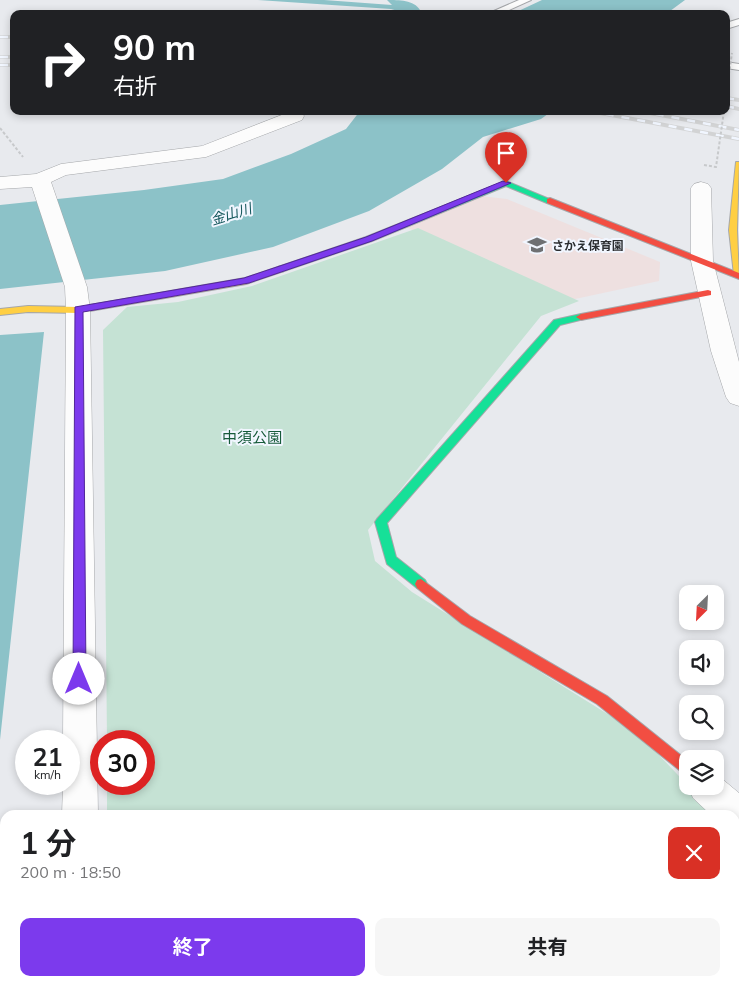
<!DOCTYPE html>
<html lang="ja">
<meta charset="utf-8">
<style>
body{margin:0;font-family:Mulish,"Noto Sans JP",sans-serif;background:#f6f6f6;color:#202124;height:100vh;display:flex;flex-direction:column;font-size:19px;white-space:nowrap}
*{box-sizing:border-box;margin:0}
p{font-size:16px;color:#757577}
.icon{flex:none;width:28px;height:28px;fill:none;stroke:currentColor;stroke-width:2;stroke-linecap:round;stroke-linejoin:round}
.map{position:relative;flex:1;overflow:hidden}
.sheet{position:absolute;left:0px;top:810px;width:740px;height:176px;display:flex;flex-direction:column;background:#fff;border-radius:15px 15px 0 0;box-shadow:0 2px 8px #0003}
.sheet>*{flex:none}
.banner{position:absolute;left:10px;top:10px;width:720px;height:105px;border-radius:10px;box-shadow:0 2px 8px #0003;background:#202124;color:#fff;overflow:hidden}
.needle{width:32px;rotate:204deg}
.buttons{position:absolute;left:679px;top:585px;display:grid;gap:10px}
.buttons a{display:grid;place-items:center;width:45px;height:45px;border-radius:10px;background:#fff;box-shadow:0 2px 8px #0003;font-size:25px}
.speed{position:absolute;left:15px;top:730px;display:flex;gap:10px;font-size:25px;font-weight:700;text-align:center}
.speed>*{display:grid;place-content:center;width:65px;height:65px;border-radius:50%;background:#fff;box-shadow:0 2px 8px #0003;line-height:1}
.speed small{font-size:12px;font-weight:400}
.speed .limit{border:8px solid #d22;background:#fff;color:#111}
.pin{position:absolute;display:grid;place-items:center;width:42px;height:42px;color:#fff;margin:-51px -21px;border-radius:50% 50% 50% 0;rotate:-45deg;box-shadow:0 0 5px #0007}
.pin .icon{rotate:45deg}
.me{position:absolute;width:55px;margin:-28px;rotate:0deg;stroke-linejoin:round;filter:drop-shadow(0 0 4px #0008)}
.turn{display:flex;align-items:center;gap:18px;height:105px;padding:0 20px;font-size:22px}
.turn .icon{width:65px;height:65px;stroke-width:2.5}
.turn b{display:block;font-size:35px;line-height:42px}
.round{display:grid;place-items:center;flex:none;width:52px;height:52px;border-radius:10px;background:#f6f6f6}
.summary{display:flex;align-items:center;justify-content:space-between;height:85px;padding:0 20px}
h1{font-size:30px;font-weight:700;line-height:38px}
.button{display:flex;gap:10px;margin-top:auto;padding:10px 20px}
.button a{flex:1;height:58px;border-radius:10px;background:#7c3aed;color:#fff;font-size:20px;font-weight:700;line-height:58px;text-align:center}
.button a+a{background:#f6f6f6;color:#202124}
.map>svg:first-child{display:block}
.education{fill:#eee0e0}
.green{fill:#c5e2d4}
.water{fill:#8cc2c8}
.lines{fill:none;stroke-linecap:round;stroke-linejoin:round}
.lane-casing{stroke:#a5a7aa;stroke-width:2}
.street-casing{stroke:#a5a7aa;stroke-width:1}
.fast-casing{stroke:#a5a7aa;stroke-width:2}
.slow-casing{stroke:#a5a7aa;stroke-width:2}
.jam-casing{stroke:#a5a7aa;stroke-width:2}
.path{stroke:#c7c9cb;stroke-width:2;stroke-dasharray:3 2;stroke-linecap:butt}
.lane{fill:#fcfcfc;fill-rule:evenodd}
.street{fill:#fcfcfc;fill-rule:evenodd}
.fast{fill:#16e098;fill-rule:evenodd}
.slow{fill:#ffcf43;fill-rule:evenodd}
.jam{fill:#f24e42;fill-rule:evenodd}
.rail-casing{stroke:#d2d3d4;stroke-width:4}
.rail{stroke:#f1f6ff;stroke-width:2.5;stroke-dasharray:8;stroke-linecap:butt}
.path-bridge{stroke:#c7c9cb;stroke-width:2;stroke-dasharray:3 2;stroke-linecap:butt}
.route{fill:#7c3aed;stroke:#51269a}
.labels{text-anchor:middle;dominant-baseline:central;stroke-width:4;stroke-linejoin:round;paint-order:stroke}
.far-poi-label{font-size:12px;font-weight:bold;fill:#2c2e31;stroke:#f1f6ff;text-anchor:start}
.far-water-label{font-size:14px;font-style:italic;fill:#12555a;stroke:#f1f6ff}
.park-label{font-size:15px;fill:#175b3b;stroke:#f1f6ff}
</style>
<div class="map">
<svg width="739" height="986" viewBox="0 0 739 986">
<rect width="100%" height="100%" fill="#e8eaee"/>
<path class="education" d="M471,195L507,199L660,262L659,281L561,302L404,226Z"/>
<path class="green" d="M418,228L579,301L541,316L368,530L375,561L412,592L638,733L716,815H107V784H144V741H107L103,330L127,307L178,302L252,286Z
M735,835L739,839V986H109V981H735Z"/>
<path class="water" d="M258,0H324L392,5L387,0C399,0 414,0 420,10L439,14H408L391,9Z
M542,0H685L666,14H512Z
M360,111H552L541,119L483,137L442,169L369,211L273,247L165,271L0,289V205L144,190L223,179L291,154L346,129Z
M44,332L0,740V335Z"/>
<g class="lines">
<g class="lane-casing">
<path id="lane" d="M519,0H531L500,14H487Z
M739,19V25L726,29V23Z
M726,62L739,64V70L726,68Z"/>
</g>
<g class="street-casing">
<path id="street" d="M292,111L302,112L304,116L302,120L206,157L66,175L51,182L87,287L90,310L98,815H62L63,784H69V741H63L66,310L65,287L32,187L0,189V177L36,174L61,164L202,146Z
M701,182L708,184L711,188L713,261L739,362V406L730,403L726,397L711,351L691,261V188L694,184Z
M715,773L739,793V835L735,833V815H711L693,798L688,786H715Z
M60,981H100V986H60Z"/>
</g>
<g class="fast-casing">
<path id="fast" d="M506,181L554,201L553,203H547L506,186L372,241L284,271L281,272L276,269L278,267L366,237Z
M581,314L584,315V319L560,325L387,523L396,557L425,580L427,584L425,588L421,589L417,588L387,564L375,522L377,519L554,320Z"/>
</g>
<g class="slow-casing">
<path id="slow" d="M736,162H739L737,230L739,278L734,275L729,230Z
M281,266L286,269L284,271L246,284L78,313L28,312L0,315V309L28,306L78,307L245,278Z"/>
</g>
<g class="jam-casing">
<path id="jam" d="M550,198L739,273V279L547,203V199Z
M708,290L711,291V295L581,320L576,317L581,314Z
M421,579L470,616L607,696L688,761V777L597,704L462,624L417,588L415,584L417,580Z"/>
</g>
<path class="path" d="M0,128L23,157"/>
<use href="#lane" class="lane"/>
<use href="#street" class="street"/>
<use href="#fast" class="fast"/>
<use href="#slow" class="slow"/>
<use href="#jam" class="jam"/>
<g class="rail-casing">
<path id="rail" d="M0,37H14
M0,57H14
M0,65H14
M726,98L739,100
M726,106L739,109
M590,111L739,139
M640,111L739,130"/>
</g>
<use href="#rail" class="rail"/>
<path class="path-bridge" d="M726,94L732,53
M704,165L716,167L724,111"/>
</g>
<path class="route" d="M503,181L511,183L372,241L249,283L83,312L86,679L84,683L79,685L74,683L73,679L75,307L244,278L366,237Z"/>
<defs>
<g id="school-bare" transform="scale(1.5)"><path d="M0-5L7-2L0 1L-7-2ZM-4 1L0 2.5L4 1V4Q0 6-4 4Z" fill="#6e7073" stroke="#f1f6ff" stroke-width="2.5" paint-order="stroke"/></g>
</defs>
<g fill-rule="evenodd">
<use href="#school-bare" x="537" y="245"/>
</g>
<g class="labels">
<g class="far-poi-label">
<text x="552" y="245">さかえ保育園</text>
</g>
<g class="far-water-label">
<text transform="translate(231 214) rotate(-17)">金山川</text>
</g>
<g class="park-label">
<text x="252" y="437">中須公園</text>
</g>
</g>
</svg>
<div class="buttons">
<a><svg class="needle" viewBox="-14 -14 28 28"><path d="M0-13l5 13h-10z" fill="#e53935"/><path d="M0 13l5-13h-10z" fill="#757577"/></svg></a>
<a><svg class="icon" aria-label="sound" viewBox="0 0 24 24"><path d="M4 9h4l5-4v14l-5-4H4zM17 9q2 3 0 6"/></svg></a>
<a><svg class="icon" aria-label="search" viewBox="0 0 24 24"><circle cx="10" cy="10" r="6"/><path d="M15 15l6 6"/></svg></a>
<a><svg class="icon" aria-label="layers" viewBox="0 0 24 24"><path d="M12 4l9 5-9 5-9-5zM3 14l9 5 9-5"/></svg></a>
</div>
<div class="speed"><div>21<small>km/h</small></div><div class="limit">30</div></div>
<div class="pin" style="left:506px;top:183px;background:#d93025"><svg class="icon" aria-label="arrive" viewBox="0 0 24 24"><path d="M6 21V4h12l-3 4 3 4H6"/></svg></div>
<svg class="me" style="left:79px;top:679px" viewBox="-20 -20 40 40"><circle r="19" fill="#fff"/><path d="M0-13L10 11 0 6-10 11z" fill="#7c3aed"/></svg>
<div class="banner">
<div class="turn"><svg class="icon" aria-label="right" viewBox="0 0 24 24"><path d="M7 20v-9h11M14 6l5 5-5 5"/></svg><div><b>90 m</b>右折</div></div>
</div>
<section class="sheet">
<div class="summary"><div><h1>1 分</h1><p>200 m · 18:50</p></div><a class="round" style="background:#d93025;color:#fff"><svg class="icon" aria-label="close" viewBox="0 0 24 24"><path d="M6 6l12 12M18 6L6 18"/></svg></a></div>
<div class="button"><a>終了</a><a>共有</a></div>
</section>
</div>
